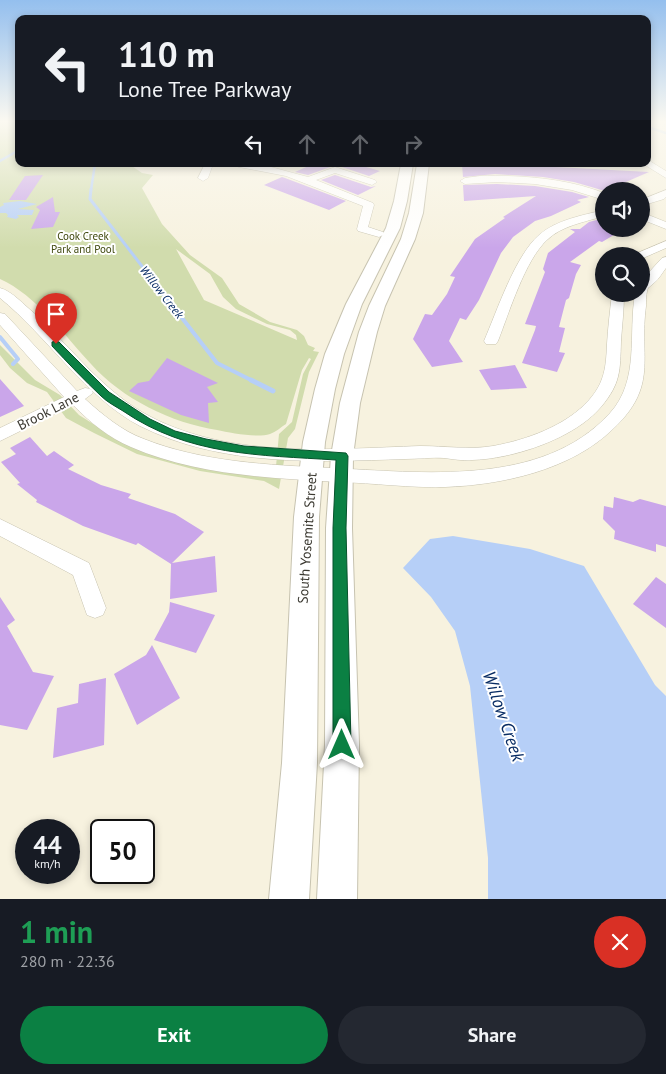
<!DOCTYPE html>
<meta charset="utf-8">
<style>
body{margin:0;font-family:"PT Sans",sans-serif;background:#242831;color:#f1f3f6;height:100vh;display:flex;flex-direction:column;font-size:19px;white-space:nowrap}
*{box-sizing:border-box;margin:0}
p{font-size:16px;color:#9ea1a6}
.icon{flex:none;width:28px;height:28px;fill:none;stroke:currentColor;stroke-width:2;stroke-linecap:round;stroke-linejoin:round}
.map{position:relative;height:899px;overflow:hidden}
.sheet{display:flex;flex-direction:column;background:#171b24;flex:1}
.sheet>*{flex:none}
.guide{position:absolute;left:15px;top:15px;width:636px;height:152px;border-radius:10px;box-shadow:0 2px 8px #0003;background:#171b24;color:#f1f3f6;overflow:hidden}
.tools{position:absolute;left:595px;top:182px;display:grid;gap:10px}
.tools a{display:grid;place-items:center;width:55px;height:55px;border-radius:50%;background:#171b24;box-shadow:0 2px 8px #0003;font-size:25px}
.speed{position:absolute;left:15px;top:819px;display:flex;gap:10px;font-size:25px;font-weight:700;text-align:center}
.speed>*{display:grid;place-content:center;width:65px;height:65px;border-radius:50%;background:#171b24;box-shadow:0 2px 8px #0003;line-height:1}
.speed small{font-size:12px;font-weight:400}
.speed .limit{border:2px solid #111;border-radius:8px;background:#fff;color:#111}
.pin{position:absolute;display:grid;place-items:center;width:42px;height:42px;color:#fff;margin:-51px -21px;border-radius:50% 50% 50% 0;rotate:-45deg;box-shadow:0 0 5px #0007}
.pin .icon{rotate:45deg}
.me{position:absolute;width:55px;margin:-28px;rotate:0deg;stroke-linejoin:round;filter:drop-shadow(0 0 4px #0008)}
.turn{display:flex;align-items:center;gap:18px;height:105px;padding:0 20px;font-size:22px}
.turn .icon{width:65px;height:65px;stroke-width:2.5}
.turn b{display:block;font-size:35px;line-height:42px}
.lanes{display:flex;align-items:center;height:48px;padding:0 20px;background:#0003;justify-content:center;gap:25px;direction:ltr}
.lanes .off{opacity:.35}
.round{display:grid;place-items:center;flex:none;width:52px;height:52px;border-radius:26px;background:#242831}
.summary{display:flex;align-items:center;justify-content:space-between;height:85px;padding:0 20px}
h1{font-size:30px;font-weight:700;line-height:38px;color:#1e9e55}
.primary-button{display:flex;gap:10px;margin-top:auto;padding:10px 20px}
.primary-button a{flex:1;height:58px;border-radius:30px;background:#0b8043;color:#fff;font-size:20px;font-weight:700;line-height:58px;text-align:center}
.primary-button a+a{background:#242831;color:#f1f3f6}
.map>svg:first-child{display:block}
.green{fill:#d1dcad;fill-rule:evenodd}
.water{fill:#b6cff7}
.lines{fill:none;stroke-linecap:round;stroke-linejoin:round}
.stream-far3{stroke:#b6cff7;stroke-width:2.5}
.stream-far2{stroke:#b6cff7;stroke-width:3}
.stream-far1{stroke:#b6cff7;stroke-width:4}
.stream{stroke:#b6cff7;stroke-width:5}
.building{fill:#caa6ea}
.minor-tunnel{stroke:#d1cdbc;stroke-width:14;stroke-dasharray:14 7;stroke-linecap:butt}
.minor-casing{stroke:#c7c3b0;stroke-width:1}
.major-casing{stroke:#c7c3b0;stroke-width:2}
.minor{fill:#fff;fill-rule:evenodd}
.major{fill:#fff;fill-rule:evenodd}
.route{fill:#0b8043;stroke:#07532c}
.labels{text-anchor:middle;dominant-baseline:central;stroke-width:4;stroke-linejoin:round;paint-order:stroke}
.far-park-label{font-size:11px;fill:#414a10;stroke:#fff}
.far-water-label{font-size:12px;font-style:italic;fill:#082c64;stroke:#fff}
.street-label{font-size:14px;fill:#3b3931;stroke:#fff}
.near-water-label{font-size:18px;font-style:italic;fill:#082c64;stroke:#fff}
</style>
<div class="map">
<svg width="666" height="899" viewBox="0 0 666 899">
<rect width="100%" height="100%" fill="#f7f2df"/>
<path class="green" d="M0,122H19V164H129L142,173L153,175L142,188L162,224L190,255L222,278L239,304L270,322L297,330L304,336L308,345L315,348L313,351L319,352L309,372L295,429L288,438L279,489L264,481L200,471L137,454L94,433L66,418L47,392L27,383L10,368L0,355V345L35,380L60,395L79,415L106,432L275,477L279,434L292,422L303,374L311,359L309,358L302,370L286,424C281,427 276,432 270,434C257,438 230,433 217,430C172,423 122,399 91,364C65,336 36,295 0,279ZM176,249L210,274L223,297L236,309L267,324L290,330L296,335L297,340L204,300Z"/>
<path class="water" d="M20,201L37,204L18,209L34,210L32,215H17L19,217L16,219L7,217L8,215L6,213H0V207L4,205L3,203Z
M453,536L530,549L584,566L655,685L666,696V899H488V858L470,686L455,631L431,597L403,568L430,539Z"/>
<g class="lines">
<path class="stream-far3" d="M648,127L666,133
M0,161L19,150
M91,190L95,164"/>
<path class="stream-far2" d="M91,189L90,199L148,274"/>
<path class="stream-far1" d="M147,273L217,363L253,381
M0,337L18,359L13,364"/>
<path class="stream" d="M251,380L273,391"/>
</g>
<path class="building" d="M313,164H356L380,171L369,176L336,165L308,175L295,172Z
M462,164L537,166L649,172L605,191L574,182L543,177L495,174L463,177Z
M43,175L26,200H9L25,176Z
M335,175L371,187L376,186L358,195L321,180Z
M282,177L285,178L346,201L329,210L264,185Z
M497,184L535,186L572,192L589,197L577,200L581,202L551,216L535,221L513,237L501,253L479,300L466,320L460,318L449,341L463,362L432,367L413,339L425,314L432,315L447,294L455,277L450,276L475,239L505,218L503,217L536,196L464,201L463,185Z
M53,197L55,212H60L53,227L31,229L40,210L36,207Z
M604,218V229H624L602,242L599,241L570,262L581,265L576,274L569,298L566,300L559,327L565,328L559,352L565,353L557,372L522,363L535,330L536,326L525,324L545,272L543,269L548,253L575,232L570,229H580L589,222Z
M167,358L218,383L207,387L218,402L208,403L209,423L181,415L129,391L138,383L149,381Z
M515,365L527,388L491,390L479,370Z
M0,379L24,406L0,417Z
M30,437L47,456L54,451L74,465L68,469L101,485L131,494L128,498L175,514L204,532L172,563L215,556L217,592L170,599L171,564L138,543L136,545L83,526L36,502L37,500L17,484L20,483L1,462L16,454L10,448Z
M614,497L633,502L640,499L666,506V547L656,544V552L614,539L615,531L603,519L604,506L613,508Z
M656,577L666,584V628L633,604Z
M0,597L15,620L7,626L33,672L54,676L27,730L0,725Z
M170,602L215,615L196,653L154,640L169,612Z
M152,645L180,698L137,725L114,674L146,655Z
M106,678L104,745L53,758L57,708L78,703L79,684Z"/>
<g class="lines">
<path class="minor-tunnel" d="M641,277L642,275"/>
<g class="minor-casing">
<path id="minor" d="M648,160L666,171V178L645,165L648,164Z
M205,164H213L208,178L203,181L198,178Z
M235,164H260L308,177L335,167L375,180L377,182L372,185L335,173L316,180L373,203L374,205L368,227L383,232L385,234L379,237L358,231L357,229L363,206L286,176L239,167Z
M480,176C521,175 565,178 604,193V200L572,190L535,184L497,182L465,184L460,181L465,178Z
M666,190V197L664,199L641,206V200Z
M604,210V216C585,222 561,226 547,240C525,260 509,313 498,341L496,344H486L484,341C497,311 515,256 539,235C556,220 583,215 604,210Z
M641,212L666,222V229L641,219Z
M666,241V248L641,259V256H633L635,254Z
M666,257V268C662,273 659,279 654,283C652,285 650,286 648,288C646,292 646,302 646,306C639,358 659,386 613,429C571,470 502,485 445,487C410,488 374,483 339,482C270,478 195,475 131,447C109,438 90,422 73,405L0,441V428L64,397L0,325V313L5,314L77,391L85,388L91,389L93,393L85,399C103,415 122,431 144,439C202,462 269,465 330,468C421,472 542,488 610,413C640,380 628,334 635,294H641V281L662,258Z
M0,288C12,291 24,305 34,313C72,348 104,393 151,417C233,459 332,449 420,446C445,446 469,450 493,446C526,440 566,426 589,400C605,382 606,366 607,344C608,327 610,310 612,294H624C624,310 622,326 621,341C620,371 621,383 601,407C574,439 512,459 472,460C462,461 453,459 444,458C431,457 418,459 405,459C316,462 222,467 140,426C86,398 48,337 0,298Z
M0,519L89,563L106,608L103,615L95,618L87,615L73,575L0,536Z"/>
</g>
<g class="major-casing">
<path id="major" d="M401,164H413L407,201L400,228L362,304L344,354L335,389L325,442L319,517L317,763L309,899H269L282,763L294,517L303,442L315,389L325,354L346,304L386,228L394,201Z
M417,164H429L423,213L415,239L385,306L377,332L360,403L353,456L352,528L359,745L357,899H317L325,745L326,528L331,456L340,403L359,332L369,306L401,239L409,213Z"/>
</g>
<use href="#minor" class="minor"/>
<use href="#major" class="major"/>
</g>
<linearGradient id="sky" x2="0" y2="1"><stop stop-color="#94bfee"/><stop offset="0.49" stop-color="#fbf9f1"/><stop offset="1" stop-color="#fbf9f1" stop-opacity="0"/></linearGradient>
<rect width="666" height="248" fill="url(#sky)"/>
<path class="route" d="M56,341L59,342L109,392L150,419L175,431L206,439L244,446L346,453L348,456L346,528L351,745L348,751L342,753L336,751L333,745V528L336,460C259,455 189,456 123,411C115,406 107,402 101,396C84,380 68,363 52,346V342Z"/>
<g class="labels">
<g class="far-park-label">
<text x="83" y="236">Cook Creek<tspan x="83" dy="13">Park and Pool</tspan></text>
</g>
<g class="far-water-label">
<text transform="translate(162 292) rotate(52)">Willow Creek</text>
</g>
<g class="street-label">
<text transform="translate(48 411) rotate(-27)">Brook Lane</text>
<text transform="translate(307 538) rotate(-86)">South Yosemite Street</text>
</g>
<g class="near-water-label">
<text transform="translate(504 716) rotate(71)">Willow Creek</text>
</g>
</g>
</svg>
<div class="tools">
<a><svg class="icon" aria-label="sound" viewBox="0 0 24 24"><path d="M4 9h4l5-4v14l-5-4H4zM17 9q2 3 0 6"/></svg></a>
<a><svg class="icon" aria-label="search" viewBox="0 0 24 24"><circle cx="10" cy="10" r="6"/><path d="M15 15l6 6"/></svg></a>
</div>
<div class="speed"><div>44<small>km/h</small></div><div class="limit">50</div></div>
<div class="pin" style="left:56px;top:344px;background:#d93025"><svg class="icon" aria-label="arrive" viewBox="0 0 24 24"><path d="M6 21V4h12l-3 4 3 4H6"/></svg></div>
<svg class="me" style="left:342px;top:745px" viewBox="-20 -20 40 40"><path d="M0-17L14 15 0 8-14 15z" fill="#0b8043" stroke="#fff" stroke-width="4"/></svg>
<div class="guide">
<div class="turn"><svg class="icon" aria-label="left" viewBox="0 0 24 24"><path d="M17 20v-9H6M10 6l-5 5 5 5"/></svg><div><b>110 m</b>Lone Tree Parkway</div></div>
<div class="lanes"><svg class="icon" aria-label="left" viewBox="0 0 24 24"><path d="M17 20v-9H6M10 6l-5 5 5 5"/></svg><svg class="icon off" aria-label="ahead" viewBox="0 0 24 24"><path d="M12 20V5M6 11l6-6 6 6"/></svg><svg class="icon off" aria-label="ahead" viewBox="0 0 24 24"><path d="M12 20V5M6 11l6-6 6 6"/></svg><svg class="icon off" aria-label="right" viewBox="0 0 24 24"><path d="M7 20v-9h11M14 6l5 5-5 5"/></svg></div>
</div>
</div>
<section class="sheet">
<div class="summary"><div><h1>1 min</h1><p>280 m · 22:36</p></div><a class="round" style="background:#d93025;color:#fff"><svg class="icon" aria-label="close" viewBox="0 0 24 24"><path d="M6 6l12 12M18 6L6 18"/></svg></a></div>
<div class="primary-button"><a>Exit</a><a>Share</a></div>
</section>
